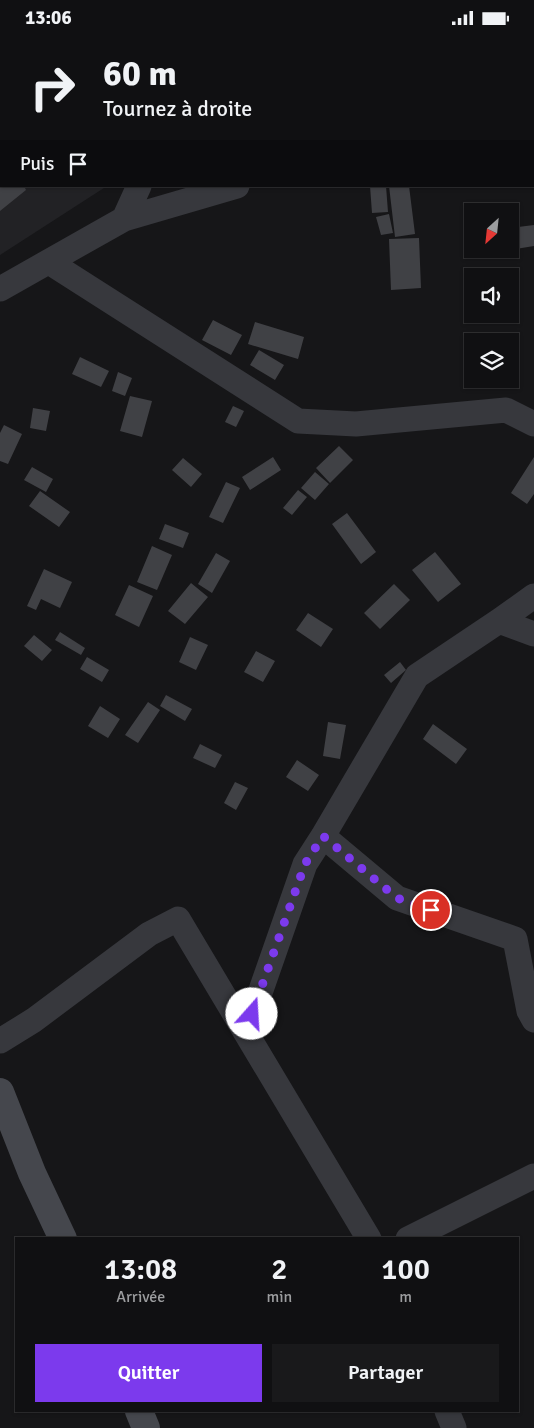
<!DOCTYPE html>
<html lang="fr">
<meta charset="utf-8">
<style>
body{margin:0;font-family:Signika,sans-serif;background:#19191b;color:#f1f3f6;height:100vh;display:flex;flex-direction:column;font-size:19px;white-space:nowrap}
*{box-sizing:border-box;margin:0}
p{font-size:16px;color:#9c9d9f}
.icon{flex:none;width:28px;height:28px;fill:none;stroke:currentColor;stroke-width:2;stroke-linecap:round;stroke-linejoin:round}
.map{position:relative;flex:1;overflow:hidden}
.panel{position:absolute;left:15px;top:1202px;width:504px;height:175px;display:flex;flex-direction:column;background:#101012;border-radius:0px;box-shadow:0 1px 4px #0004,0 0 0 1px #303032}
.panel>*{flex:none}
.hud{position:absolute;left:0px;top:0px;width:535px;height:152px;box-shadow:0 1px 4px #0004,0 0 0 1px #303032;background:#101012;color:#f1f3f6;overflow:hidden}
.needle{width:32px;rotate:207deg}
.controls{position:absolute;left:464px;top:168px;display:grid;gap:10px}
.controls a{display:grid;place-items:center;width:55px;height:55px;border-radius:0px;background:#101012;box-shadow:0 1px 4px #0004,0 0 0 1px #303032;font-size:25px}
.pin{position:absolute;display:grid;place-items:center;width:42px;height:42px;color:#fff;margin:-21px;border:2px solid #fff;border-radius:50%;box-shadow:0 1px 5px #0007}
.me{position:absolute;width:55px;margin:-28px;rotate:19deg;stroke-linejoin:round;filter:drop-shadow(0 0 4px #0008)}
.turn{display:flex;align-items:center;gap:18px;height:105px;padding:0 20px;font-size:22px}
.turn .icon{width:65px;height:65px;stroke-width:2.5}
.turn b{display:block;font-size:35px;line-height:42px}
.then{display:flex;align-items:center;height:48px;padding:0 20px;background:#0003;gap:10px;font-size:19px}
.eta{display:flex;justify-content:space-evenly;align-items:center;height:85px;text-align:center}
.eta b{font-size:30px;font-weight:600;line-height:35px}
.action{display:flex;gap:10px;margin-top:auto;padding:10px 20px}
.action a{flex:1;height:58px;border-radius:0px;background:#7c3aed;color:#fff;font-size:20px;font-weight:600;line-height:58px;text-align:center}
.action a+a{background:#19191b;color:#f1f3f6}
.status{display:flex;justify-content:space-between;align-items:center;height:35px;padding:0 25px;background:#101012;direction:ltr}
.status svg{height:14px;fill:currentColor}
.map>svg:first-child{display:block}
.built{fill:#222225}
.building{fill:#404145}
.lines{fill:none;stroke-linecap:round;stroke-linejoin:round}
.street{stroke:#37383d;stroke-width:25}
.secondary{stroke:#45474d;stroke-width:28}
.route{stroke:#7c3aed;stroke-width:9;stroke-dasharray:0 16.2}
</style>
<div class="status"><b>13:06</b><svg viewBox="0 0 49 12"><path d="M0 12V9h3v3zM5 12V6h3v6zM10 12V3h3v9zM15 12V0h3v12zM26 1h20v11H26zM47 4h2v5h-2z"/></svg></div>
<div class="map">
<svg width="534" height="1393" viewBox="0 0 534 1393">
<rect width="100%" height="100%" fill="#161618"/>
<path class="built" d="M0,0H196L195,1H1V151H107L0,220Z"/>
<path class="building" d="M0,151H24L26,155L0,176Z
M370,151H386L388,177L372,178Z
M389,151H409L415,199L395,202Z
M389,179L393,198L381,200L376,182Z
M534,190V211L486,219L485,214H510V193Z
M419,203L421,253L391,255L389,204Z
M213,285L242,300L231,320L202,305Z
M255,287L304,302L298,324L248,309Z
M259,315L284,330L275,345L250,330Z
M80,322L109,336L101,352L72,339Z
M118,337L132,343L125,361L112,356Z
M130,361L152,366L142,402L120,396Z
M233,371L244,376L236,392L225,387Z
M33,373L50,376L46,396L30,393Z
M4,390L22,399L8,429L0,426V398Z
M339,411L353,425L330,448L316,433Z
M273,422L281,435L250,455L242,442Z
M534,422V459L527,469L511,458Z
M183,423L202,439L191,452L172,435Z
M32,432L53,444L46,457L24,445Z
M315,437L329,449L315,465L301,453Z
M226,447L240,453L223,488L209,482Z
M298,455L307,462L292,480L283,473Z
M40,456L70,477L59,492L29,471Z
M347,478L376,517L361,529L332,489Z
M165,489L189,498L183,513L159,504Z
M152,511L172,520L157,555L137,547Z
M435,517L461,549L438,567L412,535Z
M216,518L230,526L212,558L198,549Z
M44,534L72,547L60,573L41,564L36,575L27,571Z
M191,548L208,562L185,589L168,576Z
M394,549L410,565L380,594L364,578Z
M129,550L153,561L139,592L115,580Z
M308,578L333,594L321,612L296,595Z
M60,597L85,613L81,620L55,605Z
M34,600L52,615L42,626L24,611Z
M190,602L208,610L196,635L179,627Z
M256,616L275,626L263,647L244,637Z
M87,622L109,635L102,647L80,634Z
M400,627L406,635L391,648L384,640Z
M166,660L192,674L185,686L160,671Z
M148,667L160,675L138,708L125,700Z
M100,671L120,684L108,703L88,691Z
M328,687L346,690L340,724L323,721Z
M433,689L467,714L456,729L423,704Z
M200,709L222,720L215,733L193,723Z
M297,725L319,740L308,756L286,742Z
M235,747L248,753L236,775L224,768Z"/>
<g class="lines">
<path class="street" d="M220,1L221,0
M124,184L139,151
M49,227L298,386L356,389L506,375L534,389
M0,254L124,184L237,151
M499,586L534,599
M323,801L397,863L515,904L529,976L534,985
M0,1006L34,985L149,899L178,884L246,998
M369,1204L246,998L305,829L323,801L417,641L499,586L534,561
M408,1204L534,1141
M447,1376L454,1393"/>
<path class="secondary" d="M0,1057L32,1138L63,1204
M139,1376L146,1393"/>
</g>
<g class="lines">
<path class="route" d="M252,979L305,829L323,801L397,863L431,875"/>
</g>
</svg>
<div class="controls">
<a><svg class="needle" viewBox="-14 -14 28 28"><path d="M0-13l5 13h-10z" fill="#e53935"/><path d="M0 13l5-13h-10z" fill="#9c9d9f"/></svg></a>
<a><svg class="icon" aria-label="sound" viewBox="0 0 24 24"><path d="M4 9h4l5-4v14l-5-4H4zM17 9q2 3 0 6"/></svg></a>
<a><svg class="icon" aria-label="layers" viewBox="0 0 24 24"><path d="M12 4l9 5-9 5-9-5zM3 14l9 5 9-5"/></svg></a>
</div>
<div class="pin" style="left:431px;top:875px;background:#d93025"><svg class="icon" aria-label="arrive" viewBox="0 0 24 24"><path d="M6 21V4h12l-3 4 3 4H6"/></svg></div>
<svg class="me" style="left:252px;top:979px" viewBox="-20 -20 40 40"><circle r="19" fill="#fff"/><path d="M0-13L10 11 0 6-10 11z" fill="#7c3aed"/></svg>
<div class="hud">
<div class="turn"><svg class="icon" aria-label="right" viewBox="0 0 24 24"><path d="M7 20v-9h11M14 6l5 5-5 5"/></svg><div><b>60 m</b>Tournez à droite</div></div>
<div class="then">Puis<svg class="icon" aria-label="arrive" viewBox="0 0 24 24"><path d="M6 21V4h12l-3 4 3 4H6"/></svg></div>
</div>
<section class="panel">
<div class="eta">
<div><b>13:08</b><p>Arrivée</p></div>
<div><b>2</b><p>min</p></div>
<div><b>100</b><p>m</p></div>
</div>
<div class="action"><a>Quitter</a><a>Partager</a></div>
</section>
</div>
